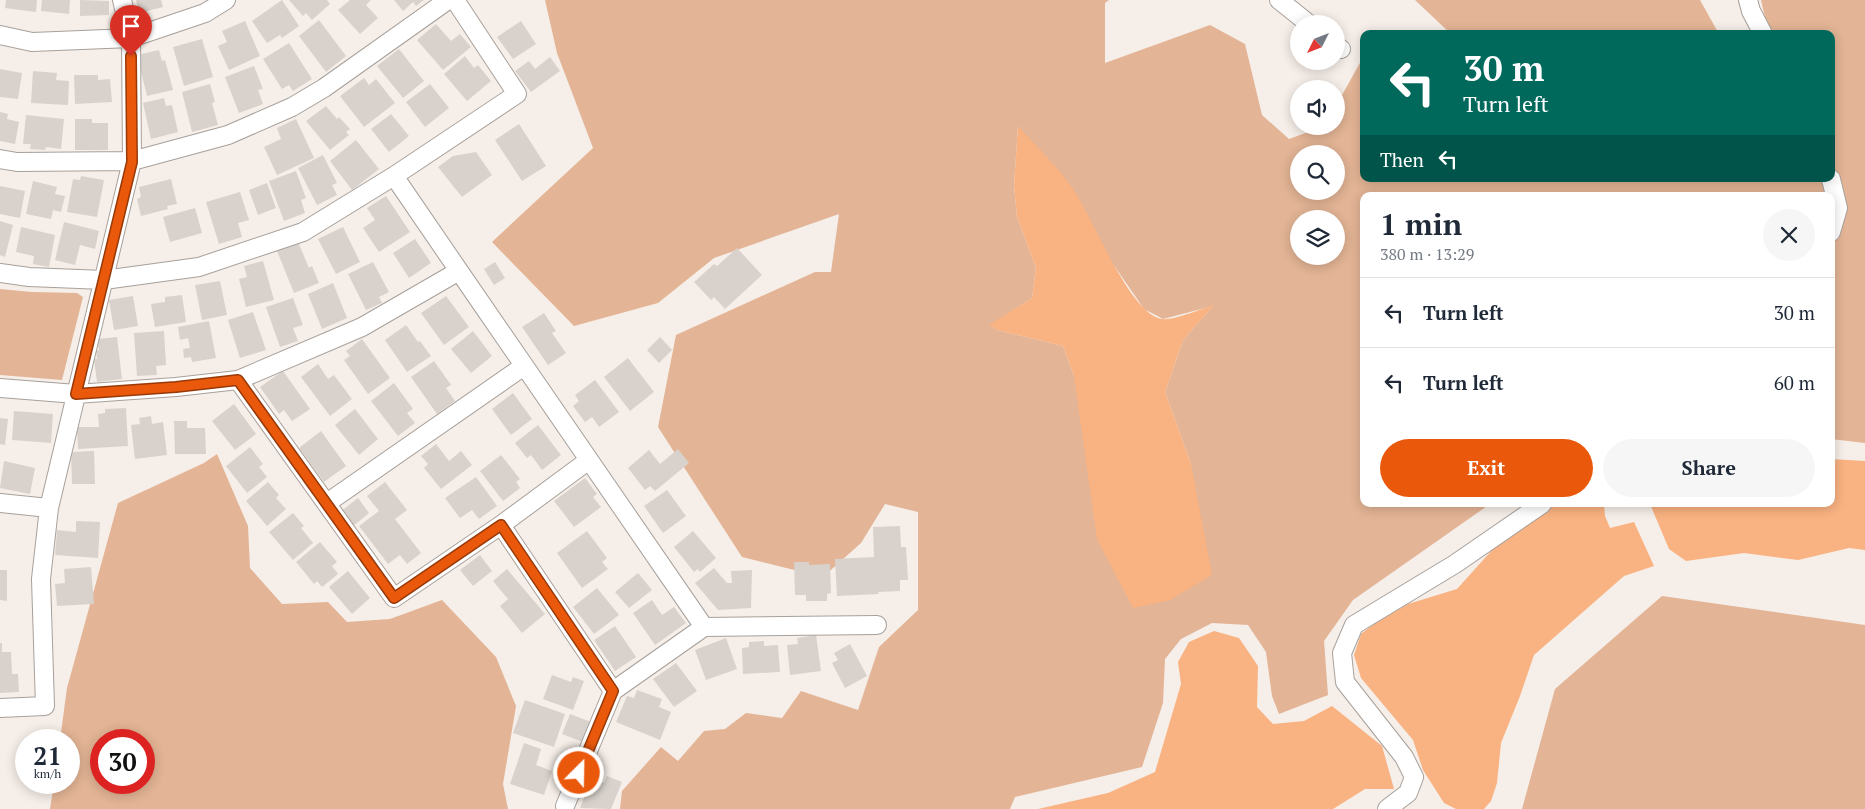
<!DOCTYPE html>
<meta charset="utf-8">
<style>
body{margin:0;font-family:"PT Serif",serif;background:#f6f6f7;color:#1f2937;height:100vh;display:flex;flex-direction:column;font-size:19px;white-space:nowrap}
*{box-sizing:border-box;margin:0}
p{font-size:16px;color:#747a83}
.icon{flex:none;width:28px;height:28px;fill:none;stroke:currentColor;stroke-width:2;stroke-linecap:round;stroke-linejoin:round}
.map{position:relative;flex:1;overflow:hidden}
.details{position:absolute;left:1360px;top:192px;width:475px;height:315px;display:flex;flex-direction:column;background:#fff;border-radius:10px;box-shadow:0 2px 12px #0003}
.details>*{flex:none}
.top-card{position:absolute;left:1360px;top:30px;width:475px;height:152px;border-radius:10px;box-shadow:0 2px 12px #0003;background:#00695c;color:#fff;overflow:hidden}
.needle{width:32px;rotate:228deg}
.controls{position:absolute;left:1290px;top:15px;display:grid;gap:10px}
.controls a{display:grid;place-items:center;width:55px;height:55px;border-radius:50%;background:#fff;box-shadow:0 2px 12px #0003;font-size:25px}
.speed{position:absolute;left:15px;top:729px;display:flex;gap:10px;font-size:25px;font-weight:700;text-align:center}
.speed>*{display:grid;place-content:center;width:65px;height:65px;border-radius:50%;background:#fff;box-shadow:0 2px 12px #0003;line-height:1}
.speed small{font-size:12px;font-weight:400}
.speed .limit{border:8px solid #d22;background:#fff;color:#111}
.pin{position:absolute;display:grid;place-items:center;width:42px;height:42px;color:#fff;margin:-51px -21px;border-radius:50% 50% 50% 0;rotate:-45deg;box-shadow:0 0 5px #0007}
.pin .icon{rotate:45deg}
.me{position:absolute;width:55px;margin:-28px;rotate:23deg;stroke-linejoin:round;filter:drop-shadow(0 0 4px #0008)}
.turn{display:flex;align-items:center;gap:18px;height:105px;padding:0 20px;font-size:22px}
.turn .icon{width:65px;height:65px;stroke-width:2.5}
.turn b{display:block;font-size:35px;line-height:42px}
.then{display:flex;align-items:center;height:48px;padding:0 20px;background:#0003;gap:10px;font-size:19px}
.round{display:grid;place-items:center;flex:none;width:52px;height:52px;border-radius:26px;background:#f6f6f7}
.head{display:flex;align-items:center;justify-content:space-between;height:85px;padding:0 20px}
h1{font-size:30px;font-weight:600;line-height:38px}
.button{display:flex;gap:10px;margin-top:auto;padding:10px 20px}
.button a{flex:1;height:58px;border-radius:30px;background:#ea580c;color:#fff;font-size:20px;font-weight:600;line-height:58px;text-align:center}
.button a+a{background:#f6f6f7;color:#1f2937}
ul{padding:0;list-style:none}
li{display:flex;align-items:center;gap:15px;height:70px;padding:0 20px;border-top:1px solid #e0e1e3}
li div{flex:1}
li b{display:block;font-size:19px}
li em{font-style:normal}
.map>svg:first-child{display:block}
.green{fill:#e3b495;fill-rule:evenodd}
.water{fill:#f9b281}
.building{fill:#d9d2cc}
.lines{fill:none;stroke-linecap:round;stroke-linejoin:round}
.street-casing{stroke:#a7a09b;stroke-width:20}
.street{stroke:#fff;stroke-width:18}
.route-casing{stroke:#983908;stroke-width:12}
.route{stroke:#ea580c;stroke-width:9}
</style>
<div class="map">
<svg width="1865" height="809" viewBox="0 0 1865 809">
<rect width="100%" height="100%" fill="#f6eee8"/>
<path class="green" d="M545,0H1109L1105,3V63L1210,25L1245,44L1262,115L1289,139L1325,126H1336V106L1361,61H1364V179H1831V34H1769L1761,0H1865V443L1831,439V196H1364V504H1490L1353,600L1324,641L1328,695L1279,714L1272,696L1266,652L1248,625L1212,623L1181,639L1165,659L1163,703L1142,767L1015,797L1010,809H620L622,791L661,747L678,761L704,731L725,729L746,713L782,718L801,691L858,710L879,647L918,610V512L885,504L861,543L823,577L742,557L658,427L676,335L815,272H831L839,214L714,258L658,303L574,326L492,242L593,148L557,53ZM1018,126L1144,309L1163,319L1213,306L1183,340L1165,392L1191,464L1074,376L1063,346L997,330L990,325L1032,298L1036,268L1017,217L1014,185ZM1299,154H1336V191H1299ZM1299,219H1336V256H1299Z
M1415,0H1700L1719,34H1451Z
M0,289L32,292L77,293L83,297L62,380L0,375Z
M217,454L248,526L250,568L282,604L328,602L347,622L390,619L442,600L496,657L516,706L503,784L508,809H50L54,783L69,782V740H60L67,688L118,503L204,463ZM101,740H144V782H101Z
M1662,596L1865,625V809H1522L1555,689Z"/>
<path class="water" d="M1018,126C1035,145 1059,168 1073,189C1093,217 1129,314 1162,319C1172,321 1204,308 1214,305L1183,340L1165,392L1191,464L1212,575L1170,600L1133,608L1097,539L1074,376L1063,346L997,330L989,325L1032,298L1036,268L1017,217L1014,185Z
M1831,459L1865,461V550L1849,548L1798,560L1744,553L1686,561L1669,549L1650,504H1831Z
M1555,504H1604L1605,516L1610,528L1634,522L1654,566L1624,576L1534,655L1520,696L1501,743L1497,783L1491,801L1484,809H1456L1444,803L1423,770L1413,740L1361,678L1354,655L1361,634L1375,623L1408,604L1457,589L1493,549L1519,526Z
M1214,631L1239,638L1258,666L1257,707L1273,724L1304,721L1332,706L1382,746L1394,789H1365L1333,809H1038L1108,793L1155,772L1181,684L1178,662L1189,642Z"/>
<path class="building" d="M6,0H37L36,12L5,8Z
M42,0H70L69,14L41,11Z
M80,0L109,1V15L80,16Z
M136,0H161L163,7L139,13Z
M282,0L299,26L282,38L280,35L267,43L252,21Z
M289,0H327L330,4L312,20L306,13L303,16Z
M350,0H371L366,5L378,18L360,34L338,10Z
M394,0H424L416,6L413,2L403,11Z
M319,20L346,56L326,72L299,36Z
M245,21L260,56L229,70L218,46L227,42L222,31Z
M521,21L536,44L513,59L497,37Z
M436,24L451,41L460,34L471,47L443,70L417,40Z
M202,39L213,77L184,86L173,47Z
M289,43L312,79L293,91L289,85L282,89L263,59Z
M399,49L424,81L403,98L377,66Z
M159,50L162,61L165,60L173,90L147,96L137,55Z
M465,56L474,68L478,65L491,81L467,101L444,74Z
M550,57L560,71L531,92L515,71L529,61L535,69Z
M254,66L263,89L258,90L263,104L239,113L225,77Z
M0,69L22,73L18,99L0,97Z
M33,71L57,73L56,80L69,81L68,105L31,103Z
M74,75H98V80L110,79L112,102L75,104Z
M364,78L369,85L376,79L395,103L364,127L340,96Z
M210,84L215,102L212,103L218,125L192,132L182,92Z
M430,84L449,108L425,127L406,102Z
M164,98L166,106L172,105L178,132L151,139L143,103Z
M326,106L337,119L339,117L350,129L346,132L349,135L330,150L306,121Z
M0,112L8,114L7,119L19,122L15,144L0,141Z
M391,114L409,136L389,152L371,129Z
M26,115L64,119L61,149L46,147L45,150L30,149L31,144H23Z
M75,119H92V123H108V150H75Z
M296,119L314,158L277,175L264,147L281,139L277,128Z
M519,124L546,166L522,181L495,140Z
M356,140L379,169L352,190L330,161Z
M476,152L492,175L462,197L438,167L453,156Z
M323,155L337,183L332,185L337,195L317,205L298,168Z
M296,171L306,198L301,200L305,213L284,221L269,181Z
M81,176L104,180L97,217L67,212L73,179L80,180Z
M171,179L177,204L167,206L168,209L141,216L137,199L141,197L139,187Z
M33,181L57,187L55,194L65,196L61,212L53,210L51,219L26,214Z
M267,183L276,208L258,215L249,190Z
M0,186L25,191L20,218L0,214Z
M240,192L249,220L238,223L242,237L219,244L206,202Z
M386,196L410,232L379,252L363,228L375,220L367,208Z
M195,208L202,233L170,242L163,217Z
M0,221L13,225L5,257L0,255Z
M64,222L99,231L95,249L80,245L75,265L55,260Z
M21,227L55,235L49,267L33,264L34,256L16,252Z
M343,227L360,262L336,274L318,239Z
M415,239L431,263L409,278L393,253Z
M298,242L309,268L312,266L319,283L294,293L277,251Z
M737,248L762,275L725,309L714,297L711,300L694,282L714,264L717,266Z
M263,261L274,300L246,307L239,279L247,277L244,266Z
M373,262L389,292L379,297L382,303L366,310L348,274Z
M495,262L505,278L494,285L484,269Z
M220,281L227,315L202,320L195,285Z
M333,283L347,318L322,329L308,294Z
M182,295L186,322L155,327L151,304L165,302V297Z
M133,296L138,326L114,330L109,300Z
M446,296L469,327L444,345L421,313Z
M293,298L303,325L293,328L298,341L280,347L266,307Z
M253,312L266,350L240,358L228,320Z
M544,313L556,331L552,333L566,353L548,365L522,327Z
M209,321L216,358L192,362L191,357L184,358L183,349L190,348L188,338L180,340L178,327Z
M406,325L418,342L420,341L431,356L407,372L385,340Z
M164,331L166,365L156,366L157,375L137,376L134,333Z
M473,331L492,356L471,373L451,349Z
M117,337L122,379L97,382L94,359H97L96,350H99L97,339Z
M660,337L672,350L659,363L647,350Z
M362,339L390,378L368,394L344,360L350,356L346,351Z
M628,358L654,392L630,411L604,377Z
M434,361L451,385L446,388L455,401L437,414L411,377Z
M318,364L328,379L334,375L352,399L330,416L301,377Z
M283,371L310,409L292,421L284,410L279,414L260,387Z
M595,380L619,412L599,427L592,417L585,422L573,406L579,401L575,395Z
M394,383L413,409L407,413L415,423L398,436L371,401Z
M513,393L532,419L511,435L492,409Z
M234,404L256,434L235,450L212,421Z
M126,408L128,446L78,449L77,427H99L98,414L105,413V409Z
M355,409L378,439L359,455L335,425Z
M14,411L53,414L51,443L12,440Z
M151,416L152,424L163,422L167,455L135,459L131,425L140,424L139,418Z
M0,418L8,419L5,445L0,444Z
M174,421H187V428H205L206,454H175Z
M538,425L561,455L542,470L531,455L527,458L515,443Z
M321,431L346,466L324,482L299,448Z
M436,444L449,461L461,451L472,465L441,489L424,468L428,464L421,456Z
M250,447L263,464L259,467L267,477L247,493L226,466Z
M678,449L689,463L655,491L650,486L645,490L628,468L649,450L660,464Z
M94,451L95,484H72L71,452Z
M501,455L520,479L516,482L520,488L503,501L480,471Z
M4,461L35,468L30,494L0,488Z
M476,477L497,506L479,519L472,510L460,518L445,498Z
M585,478L597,494L593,497L601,507L574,527L554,501Z
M268,482L279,495L276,498L286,509L267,526L246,501Z
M385,482L407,510L395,519L421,553L407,564L400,555L388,564L359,526L379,511L367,496Z
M667,490L686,516L663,533L644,506Z
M358,498L369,513L352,527L340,512Z
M293,513L304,526L301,528L313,543L293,560L269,532Z
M76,521L100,522L98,558L55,555L57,530L76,532Z
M900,526L901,547H906L908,580H900V591L878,592L879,594L837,596L835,559L874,557L873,527Z
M587,531L607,558L602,562L608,569L582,588L557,553Z
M693,531L716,558L700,572L698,569L694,572L674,547Z
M320,542L337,562L332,566L338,574L322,587L317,581L314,584L296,562Z
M480,555L492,571L473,586L460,570Z
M794,562H809V565L830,564L831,593L827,594V601H806V595H795Z
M91,567L94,604L57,606L55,584L65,583L64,569Z
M714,568L727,583H732L731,571L752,570L751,608L718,610L695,583Z
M507,569L545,614L522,633L500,606L508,599L493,581Z
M0,570H7V601L0,600Z
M348,571L370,598L352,614L329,587Z
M638,573L652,590L629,608L615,592Z
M597,588L619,615L594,634L573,607Z
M652,600L662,615L674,607L686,623L655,645L633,613Z
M615,626L636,657L615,671L594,640Z
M816,635L821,671L790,675L787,645L798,644L797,638Z
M726,638L737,669L706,680L695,650Z
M764,641V646L778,645L780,672L743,674L742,648L749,647V642Z
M0,643H2V652H11L12,674H18L19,692L0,693Z
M850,644L867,676L845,688L832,663L838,660L834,653Z
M676,663L697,691L674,707L653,679Z
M552,675L571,682L573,677L584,681L573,710L543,699Z
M637,690L662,699L659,707L671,712L660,740L616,722L627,696L634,698Z
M525,700L565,714L554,747L513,733Z
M570,714L591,722L583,742L562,734Z
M524,743L541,749L536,765L552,771L544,795L510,784Z
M607,776L622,782L611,809L580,808L592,778L604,783Z"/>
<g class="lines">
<g class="street-casing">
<path id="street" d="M1279,0L1309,24
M1748,0L1751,11L1763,34
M0,35L32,42L131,38L205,13L226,0
M1336,46L1341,49
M0,159L17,162L132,161L228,135L292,107L324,88L448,0
M394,176L517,94L455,0
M1831,179L1838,208L1831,232
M459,271L704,627
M0,273L29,277L104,280L199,267L303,232L394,176L459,271L362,327L238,380L176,387L76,394L0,388
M238,380L394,598L501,525L613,691L565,806
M0,503L49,508L41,579L45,706L0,708
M327,503L524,366
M49,508L132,161L131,38L122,0
M501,525L589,460
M613,691L704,627L877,625
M1387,809L1408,793L1414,777L1404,757L1345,682L1342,653L1354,625L1455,564L1542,504"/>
</g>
<use href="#street" class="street"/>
</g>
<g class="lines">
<g class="route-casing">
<path id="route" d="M131,56L132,162L76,394L176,387L238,380L394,598L501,525L613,691L579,773"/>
</g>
<use href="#route" class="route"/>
</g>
</svg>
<div class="controls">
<a><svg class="needle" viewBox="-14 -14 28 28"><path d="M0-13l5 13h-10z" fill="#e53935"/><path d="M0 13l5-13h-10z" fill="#747a83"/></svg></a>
<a><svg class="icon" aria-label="sound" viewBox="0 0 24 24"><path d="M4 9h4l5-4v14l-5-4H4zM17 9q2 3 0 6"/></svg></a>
<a><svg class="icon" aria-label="search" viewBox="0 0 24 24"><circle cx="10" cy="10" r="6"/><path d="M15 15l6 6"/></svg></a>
<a><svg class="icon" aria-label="layers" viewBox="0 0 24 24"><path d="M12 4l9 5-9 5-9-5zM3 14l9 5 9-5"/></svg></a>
</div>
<div class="speed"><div>21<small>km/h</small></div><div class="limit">30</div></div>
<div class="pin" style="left:131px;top:56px;background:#d93025"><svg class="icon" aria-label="arrive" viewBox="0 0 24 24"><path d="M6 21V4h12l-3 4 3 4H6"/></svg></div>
<svg class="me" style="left:579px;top:773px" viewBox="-20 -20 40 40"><circle r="17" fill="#ea580c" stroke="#fff" stroke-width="3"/><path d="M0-11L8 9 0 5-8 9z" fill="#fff"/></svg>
<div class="top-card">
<div class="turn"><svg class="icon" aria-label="left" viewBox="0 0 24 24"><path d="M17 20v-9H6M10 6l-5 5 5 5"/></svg><div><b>30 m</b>Turn left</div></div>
<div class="then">Then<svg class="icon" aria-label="left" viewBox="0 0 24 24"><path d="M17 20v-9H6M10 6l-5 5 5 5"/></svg></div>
</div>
<section class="details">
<div class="head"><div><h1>1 min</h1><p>380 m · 13:29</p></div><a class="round"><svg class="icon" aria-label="close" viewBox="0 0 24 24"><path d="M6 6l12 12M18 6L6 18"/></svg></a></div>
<ul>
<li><svg class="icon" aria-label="left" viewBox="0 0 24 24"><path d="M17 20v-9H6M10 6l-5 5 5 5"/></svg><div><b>Turn left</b></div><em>30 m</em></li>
<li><svg class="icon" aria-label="left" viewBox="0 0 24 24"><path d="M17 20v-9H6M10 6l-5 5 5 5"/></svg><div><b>Turn left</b></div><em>60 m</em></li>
</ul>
<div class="button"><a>Exit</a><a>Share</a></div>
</section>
</div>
